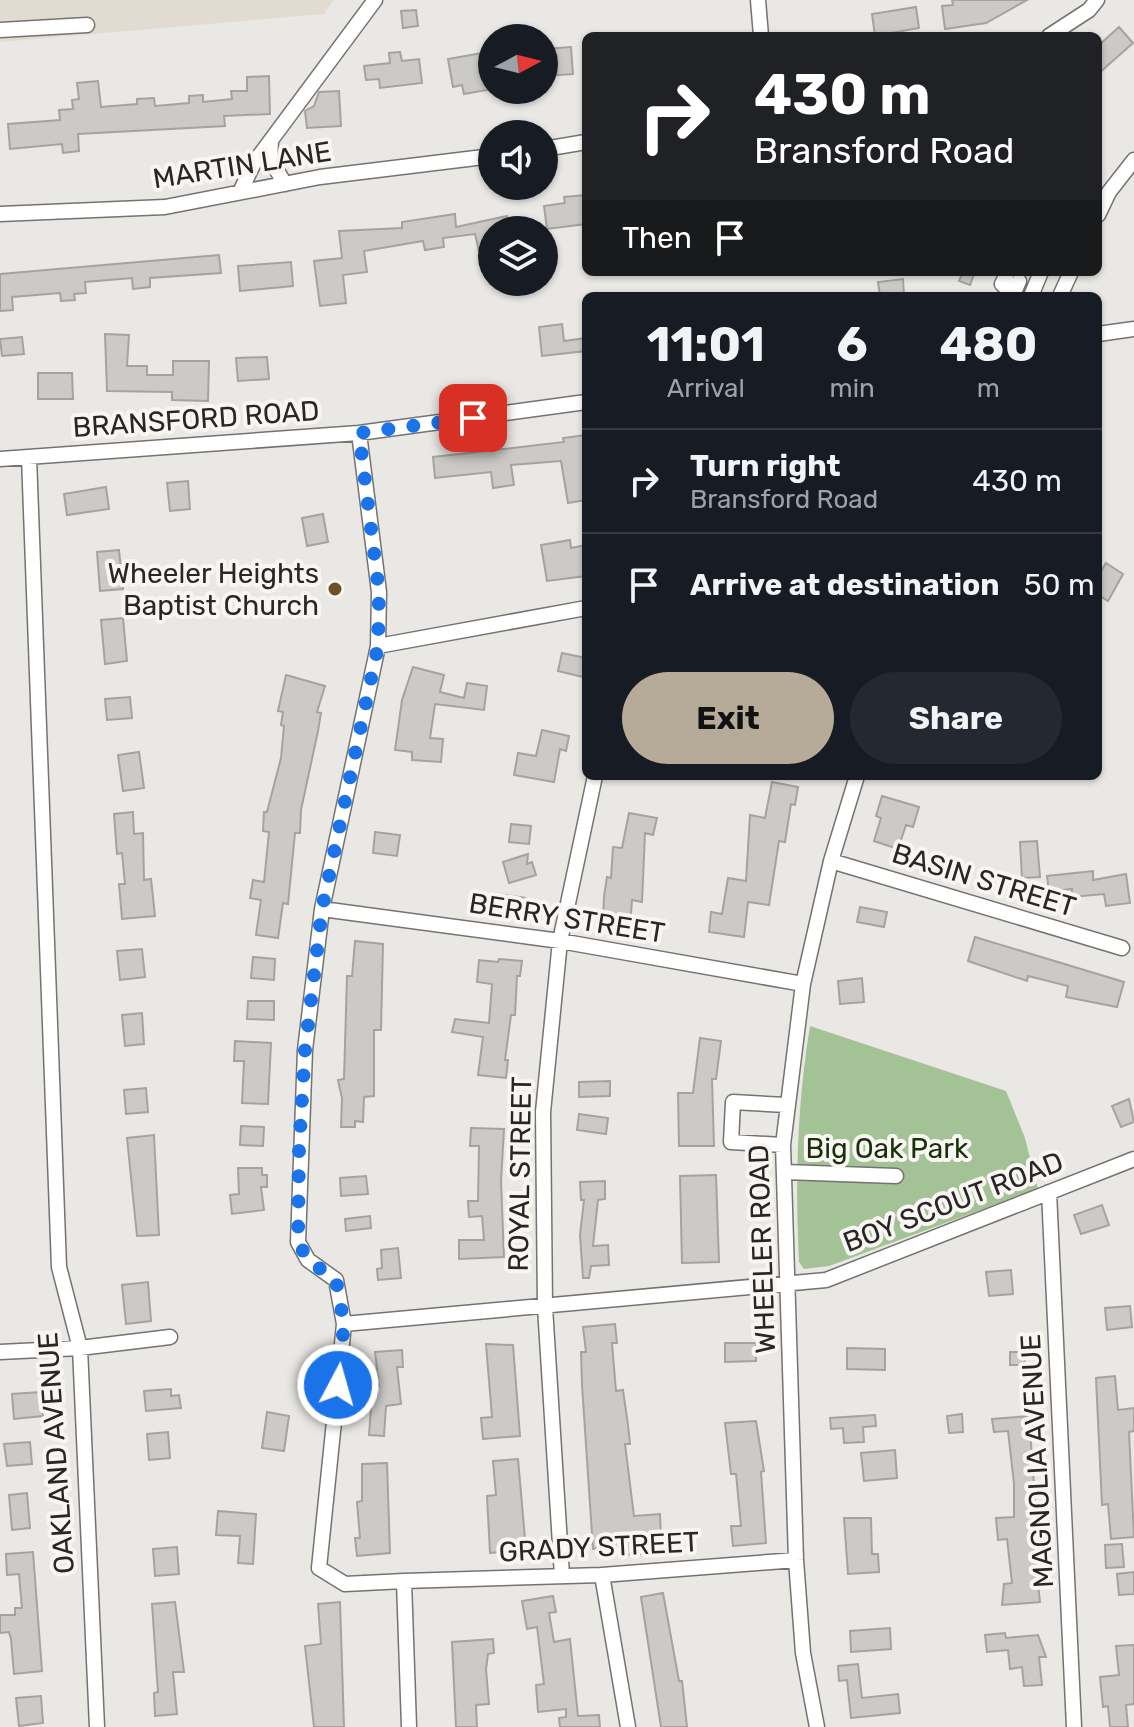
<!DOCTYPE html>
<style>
body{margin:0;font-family:Rubik,sans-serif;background:#242831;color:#f1f3f6;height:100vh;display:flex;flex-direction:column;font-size:30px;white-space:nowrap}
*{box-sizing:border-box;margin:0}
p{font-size:26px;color:#9ea1a6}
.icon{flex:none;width:44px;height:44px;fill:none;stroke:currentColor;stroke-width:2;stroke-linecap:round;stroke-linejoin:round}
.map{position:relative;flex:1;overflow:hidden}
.drawer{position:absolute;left:582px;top:292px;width:520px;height:488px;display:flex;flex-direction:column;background:#171b24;border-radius:12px;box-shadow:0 2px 6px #0004}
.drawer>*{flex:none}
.top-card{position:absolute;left:582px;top:32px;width:520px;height:244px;border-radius:12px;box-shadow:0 2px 6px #0004;background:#202124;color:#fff;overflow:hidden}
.needle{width:52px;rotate:83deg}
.fabs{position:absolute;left:478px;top:24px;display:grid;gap:16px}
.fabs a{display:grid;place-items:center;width:80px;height:80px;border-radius:50%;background:#171b24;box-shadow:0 2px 6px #0004;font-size:40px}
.pin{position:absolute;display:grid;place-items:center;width:68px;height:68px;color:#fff;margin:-34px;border-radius:16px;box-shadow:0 4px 12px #0006}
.me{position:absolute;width:88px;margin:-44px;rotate:6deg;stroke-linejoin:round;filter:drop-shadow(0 0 6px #0008)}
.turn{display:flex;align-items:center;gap:28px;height:168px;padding:0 40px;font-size:36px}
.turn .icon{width:104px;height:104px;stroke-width:2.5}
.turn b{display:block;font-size:56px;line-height:68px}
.then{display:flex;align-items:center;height:76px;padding:0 40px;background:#0003;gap:16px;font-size:30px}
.eta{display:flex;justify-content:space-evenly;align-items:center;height:136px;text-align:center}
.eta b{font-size:48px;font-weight:700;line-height:56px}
.action{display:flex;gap:16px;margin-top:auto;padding:16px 40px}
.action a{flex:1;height:92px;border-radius:48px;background:#b6ab98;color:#111;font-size:32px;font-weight:700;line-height:92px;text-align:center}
.action a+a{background:#242831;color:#f1f3f6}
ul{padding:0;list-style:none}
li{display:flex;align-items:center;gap:24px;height:104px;padding:0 40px;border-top:2px solid #363941}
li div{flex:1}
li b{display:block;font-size:30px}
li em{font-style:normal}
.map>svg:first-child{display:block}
.built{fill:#e2dbd1}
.green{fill:#a3c296}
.building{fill:#cccac7;stroke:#a5a39f;stroke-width:2}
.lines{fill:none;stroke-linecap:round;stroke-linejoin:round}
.minor-casing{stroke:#757370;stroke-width:17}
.minor{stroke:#fff;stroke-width:14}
.route{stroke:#1a73e8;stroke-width:14;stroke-dasharray:0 25.2}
.poi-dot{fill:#6e5225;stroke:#f8f5f2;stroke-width:3}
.labels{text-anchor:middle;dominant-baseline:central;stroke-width:8;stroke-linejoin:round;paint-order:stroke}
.street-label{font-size:28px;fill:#272725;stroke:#f8f5f2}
.poi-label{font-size:28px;fill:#272725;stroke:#f8f5f2;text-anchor:end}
.park-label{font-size:28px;fill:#18310b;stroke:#f8f5f2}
</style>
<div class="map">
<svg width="1134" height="1727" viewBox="0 0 1134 1727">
<rect width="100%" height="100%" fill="#eae8e4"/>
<path class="built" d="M0,0H334L324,14L0,42Z"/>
<path class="green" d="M810,1026L1006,1091L1025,1138L1038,1189L829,1266L804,1269L799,1262C795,1181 797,1105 810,1026Z"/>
<path class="building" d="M952,0H1027L986,23L945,29L942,6L953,5Z
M916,7L919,28L875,36L872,14Z
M416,10L418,26L403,28L401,11Z
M1119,27L1133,43L1098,74V46Z
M571,47L573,74L544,76V49Z
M400,52L402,61L419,59L422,83L380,88L379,79L366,80L364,66L390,63L389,53Z
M488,52L492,89L464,94L462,85L453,87L448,59Z
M269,76L270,114L224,116L225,126L78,134L79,151L63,153L62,144L10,149L8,124L60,120L59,110L73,109L72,100L79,99L77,83L98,81L101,107L137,104V99L154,98L155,106L189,103V96L203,95V102L232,99L231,91H247V77Z
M339,91L341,126L307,128L305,111L314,106L319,92Z
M586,195V224L547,229L544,206L565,203L564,197Z
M455,214L456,227L507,216L510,230H492V248L479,251L475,234L443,238L444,247L425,250L423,241L364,251L367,272L343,275L346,303L320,306L314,261L342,258L339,231L402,228V222Z
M219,255L221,273L150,278V287L133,289L132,278L85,282L86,293L74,294L75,300L61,301L60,293L12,297L13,310L0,311V274Z
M291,262L293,286L240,291L238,266Z
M963,272H975L970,285L959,281Z
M903,279L904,296H880L878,282Z
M562,324L564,341L586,338V351L542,356L539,327Z
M105,334L129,335L127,366H147V375H173V361H209L208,401L172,400V392L107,391Z
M22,337L24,354L2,356L0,339Z
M267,357L269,379L238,381L236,358Z
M38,373H72L73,399H38Z
M586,435V500L568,503L561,461L511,465L514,485L493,488L491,472L435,478L433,457L564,442L563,438Z
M188,481L190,509L170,511L167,483Z
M106,487L109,509L67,515L64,494Z
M323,514L328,542L307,546L302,518Z
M570,540L571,548L586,545V576L547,581L541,545Z
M119,550L123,589L100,591L97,552Z
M1106,563L1123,574L1108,601L1098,595V576Z
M123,618L127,661L105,664L101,620Z
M562,653L586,658L583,677L558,671Z
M413,667L444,675L440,692L464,698L467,683L487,686L484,710L435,704L430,738L443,739L441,762L412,760V752L395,750L402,700Z
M286,675L325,686L317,712L321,713L318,731L301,810L300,833H295L288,904L283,903L278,938L256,935L261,900L250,898L253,880L264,882L269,832L263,831L264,812H267L281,758L284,726L281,725L283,712L278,711Z
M130,697L132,718L107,720L105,699Z
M542,730L569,736L566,751L560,749L554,782L514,775L518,753L536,756Z
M139,752L144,788L123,791L118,755Z
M772,782L798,787L795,805L791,804L785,842L779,841L769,905L748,902L744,937L709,932L711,912L722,914L728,878L746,881L750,815L765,818Z
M882,796L919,807L913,827L906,825L898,849L874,841L881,818L876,816Z
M133,812L134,834L143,833L144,880L151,879L155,916L122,919L119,884H125L122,853L117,854L114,814Z
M629,813L657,818L653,835L645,833L642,902L632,900L630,927L603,925L604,896L607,877L611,878L613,847L622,848Z
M511,824L531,826L529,844L509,842Z
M375,832L400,835L397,856L373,853Z
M1037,841L1040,877L1022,878L1020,842Z
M528,854L527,864L532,862L536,875L509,883L503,862Z
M1093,871V880L1126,874L1130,903L1106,906L1104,894L1072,897V889L1049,892L1047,876Z
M492,893L527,898L525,910L491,905Z
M860,907L887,912L884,927L857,922Z
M975,937L1124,982L1117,1007L1066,997L1068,986L1028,976L1027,981L968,961Z
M355,941L383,944L381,1030H374V1096L364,1097L363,1122L355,1121V1127H341L342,1098L338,1080L344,1079L347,976H352Z
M142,949L145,977L120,980L117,951Z
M253,957L275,959L274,980L251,978Z
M499,959L522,961L520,976H517L515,1015H511L505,1060H508L506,1078L478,1075L483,1037L452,1032L455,1019L489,1023L492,984L477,982L479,960L498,962Z
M862,978L864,1002L840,1004L838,981Z
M248,1001H274V1020L247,1019Z
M142,1013L144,1044L125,1046L122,1015Z
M700,1038L721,1041L716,1079H712L714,1146H679L678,1093H693Z
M235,1041L271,1043L268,1104L242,1103L244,1061H234Z
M610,1081V1096L579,1097V1082Z
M146,1088L148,1112L126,1114L124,1090Z
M1129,1099L1134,1122L1121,1127L1112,1106Z
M579,1114L608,1118L606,1134L577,1130Z
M241,1126L264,1127L263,1146L240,1145Z
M471,1128L504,1129L501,1181L504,1257L459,1259V1240H484L482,1216L469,1217L468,1201H478L479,1146H470Z
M154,1135L159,1235L137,1236L127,1138Z
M238,1168H262V1175H267V1187H261L264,1210L232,1214L230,1195L239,1194Z
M716,1175L719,1262L682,1263L680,1176Z
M366,1176L368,1194L341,1196L340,1178Z
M605,1181V1199L598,1200L593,1246L608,1245L609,1265L591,1266L589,1278H583L580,1235L584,1200H581L580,1182Z
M1102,1205L1109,1225L1081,1234L1074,1215Z
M370,1216L371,1228L346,1231L345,1219Z
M398,1248L401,1278L378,1280L377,1269L382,1268L381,1250Z
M1011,1270L1013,1294L989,1296L986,1272Z
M148,1282L151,1321L126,1324L122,1285Z
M1130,1306L1132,1327L1107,1330L1105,1308Z
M615,1324L617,1343H612L616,1391L623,1390L628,1425L630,1444H625L634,1516L660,1514L661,1538L643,1540L644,1554L626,1555L625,1546L593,1549L582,1385L581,1352H586L583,1327Z
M725,1343H756V1361L725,1362Z
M486,1344L513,1345L520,1436L483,1439L481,1418L492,1417Z
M847,1348L885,1349V1370L847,1369Z
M402,1350L403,1367H397L401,1404L386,1406L384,1436L369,1435L371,1407L366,1408L365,1390L379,1386L375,1352Z
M1010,1352H1024L1025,1365H1010Z
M1115,1376L1118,1410L1134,1408V1431L1129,1432L1134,1537L1111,1539L1108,1504L1102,1505L1096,1378Z
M171,1389V1396L179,1395L181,1408L146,1411L144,1391Z
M40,1392L43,1416L14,1419L12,1394Z
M267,1412L289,1416L284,1451L262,1448Z
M962,1414L963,1432L949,1433L947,1416Z
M875,1415L876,1426L863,1427L864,1442L844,1443L843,1428L831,1429L830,1418Z
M1029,1416L1037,1526L1032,1527L1040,1602L1002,1605L1004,1584L1012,1583L1007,1539L998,1540L996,1518L1014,1517V1484L1008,1431L994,1432L992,1419Z
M756,1421L764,1471L761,1472L766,1543L733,1546L731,1526H741L736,1474H731L725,1423Z
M168,1432L170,1458L149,1460L147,1434Z
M30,1442L32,1464L7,1466L4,1444Z
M895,1450L897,1478L864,1481L861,1453Z
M518,1459L526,1550L490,1553L487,1496L496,1495L493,1461Z
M387,1463L390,1553L357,1556L355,1538H360L357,1502L362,1501V1464Z
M27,1493L30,1528L12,1530L9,1495Z
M218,1511L256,1514L253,1564L238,1563L240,1536L216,1535Z
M844,1518H871L872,1554H878L879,1572L848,1574Z
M1122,1544L1124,1567L1106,1568L1105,1545Z
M177,1547L179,1574L155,1576L153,1549Z
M33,1552L42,1671L14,1674L11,1639L9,1632L0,1633V1615H15V1608H22L19,1574L7,1575L6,1554Z
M1134,1572V1594L1119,1595L1117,1574Z
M663,1593L679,1681H682L687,1727H661L641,1597Z
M553,1596L556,1612L549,1613L554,1642L570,1639L578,1716L599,1715L600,1727H560L559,1718L566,1717V1709L538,1712L536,1685L544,1684L537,1627L527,1629L522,1601Z
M175,1602L184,1672H173L177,1714L155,1716L154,1693L158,1692L152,1604Z
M340,1602L344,1727H314L305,1646L321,1644L318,1604Z
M890,1628L891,1649L851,1652L850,1631Z
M1005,1633L1006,1638L1038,1635L1046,1657H1039L1042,1685L1024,1686L1022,1667L1010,1669L1008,1650L987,1652L985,1635Z
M493,1639L494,1653L488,1654L486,1669L489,1704L476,1705L477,1727H456L452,1642Z
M1134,1645V1704L1126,1705L1128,1727H1110L1108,1706L1103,1707L1100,1677L1119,1675L1116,1646Z
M858,1664L862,1698L898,1694L900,1713L851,1718L847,1680L839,1681L838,1666Z
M41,1696L43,1723L19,1726L16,1698Z"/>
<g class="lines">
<g class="minor-casing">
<path id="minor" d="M758,0L761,36
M0,30L87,25
M1049,36L1089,10L1097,0
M271,141L270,159L285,184
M544,149L586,142
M240,192L254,163L375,0
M0,214L165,207L320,177L492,156
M1098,215L1109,192L1134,160
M1006,276L1002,284L1013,295L1019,281
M1031,296L1041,272
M1060,296L1071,272
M1098,334L1134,329
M359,433L379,592L378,646L322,909L305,1050L298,1242L308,1260L336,1280L344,1324L319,1568L345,1584L404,1581L409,1727
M29,457L59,1267L80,1348L97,1727
M0,459L359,433L586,402
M378,646L586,608
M831,861L1122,948
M322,909L560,941L803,984
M783,1145L731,1142L733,1102L786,1105
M785,1172L896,1176
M1049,1192L1074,1727
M344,1324L826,1280L1134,1159
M0,1352L80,1348L170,1337
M602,1575L628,1727
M562,1576L545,1307L543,1112L560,941L595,776
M404,1581L602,1575L796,1560
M817,1727L803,1653L796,1560L783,1145L803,984L831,861L857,776"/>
</g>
<use href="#minor" class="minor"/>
</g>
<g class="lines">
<path class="route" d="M338,1385L344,1324L336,1280L308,1260L298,1242L299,1149L305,1050L322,909L378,646L379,592L359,433L473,418"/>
</g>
<circle class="poi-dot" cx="335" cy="589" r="8"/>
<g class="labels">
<g class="street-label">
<text transform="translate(242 165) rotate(-9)">MARTIN LANE</text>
<text transform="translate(196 419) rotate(-4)">BRANSFORD ROAD</text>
<text transform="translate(984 880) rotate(17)">BASIN STREET</text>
<text transform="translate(567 918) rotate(9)">BERRY STREET</text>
<text transform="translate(520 1174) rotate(-89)">ROYAL STREET</text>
<text transform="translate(953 1202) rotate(-21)">BOY SCOUT ROAD</text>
<text transform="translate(762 1249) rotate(-92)">WHEELER ROAD</text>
<text transform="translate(56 1453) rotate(-94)">OAKLAND AVENUE</text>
<text transform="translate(1037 1461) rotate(-93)">MAGNOLIA AVENUE</text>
<text transform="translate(599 1547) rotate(-3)">GRADY STREET</text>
</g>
<g class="poi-label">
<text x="319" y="573">Wheeler Heights<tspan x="319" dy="32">Baptist Church</tspan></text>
</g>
<g class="park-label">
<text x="887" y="1148">Big Oak Park</text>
</g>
</g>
</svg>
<div class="fabs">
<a><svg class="needle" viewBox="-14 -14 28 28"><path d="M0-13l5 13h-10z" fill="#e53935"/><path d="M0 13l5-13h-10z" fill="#9ea1a6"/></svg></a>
<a><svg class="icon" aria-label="sound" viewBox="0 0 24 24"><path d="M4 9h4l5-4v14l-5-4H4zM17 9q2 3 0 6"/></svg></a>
<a><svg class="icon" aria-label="layers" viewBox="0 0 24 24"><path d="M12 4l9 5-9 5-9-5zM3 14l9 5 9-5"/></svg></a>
</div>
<div class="pin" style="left:473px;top:418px;background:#d93025"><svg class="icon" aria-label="arrive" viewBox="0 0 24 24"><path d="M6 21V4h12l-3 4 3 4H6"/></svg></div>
<svg class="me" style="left:338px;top:1385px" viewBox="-20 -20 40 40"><circle r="17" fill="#1a73e8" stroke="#fff" stroke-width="3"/><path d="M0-11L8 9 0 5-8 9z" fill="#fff"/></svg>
<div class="top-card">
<div class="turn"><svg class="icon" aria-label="right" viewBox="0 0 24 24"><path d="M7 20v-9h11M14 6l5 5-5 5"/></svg><div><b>430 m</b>Bransford Road</div></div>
<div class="then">Then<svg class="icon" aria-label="arrive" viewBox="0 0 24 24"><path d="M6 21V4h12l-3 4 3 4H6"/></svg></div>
</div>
<section class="drawer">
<div class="eta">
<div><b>11:01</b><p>Arrival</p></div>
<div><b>6</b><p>min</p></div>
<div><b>480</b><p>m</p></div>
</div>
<ul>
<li><svg class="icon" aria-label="right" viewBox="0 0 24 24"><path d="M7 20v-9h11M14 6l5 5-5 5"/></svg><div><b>Turn right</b><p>Bransford Road</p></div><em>430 m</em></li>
<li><svg class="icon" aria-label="arrive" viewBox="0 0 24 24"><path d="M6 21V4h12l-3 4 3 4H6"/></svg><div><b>Arrive at destination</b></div><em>50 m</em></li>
</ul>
<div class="action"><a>Exit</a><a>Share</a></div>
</section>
</div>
